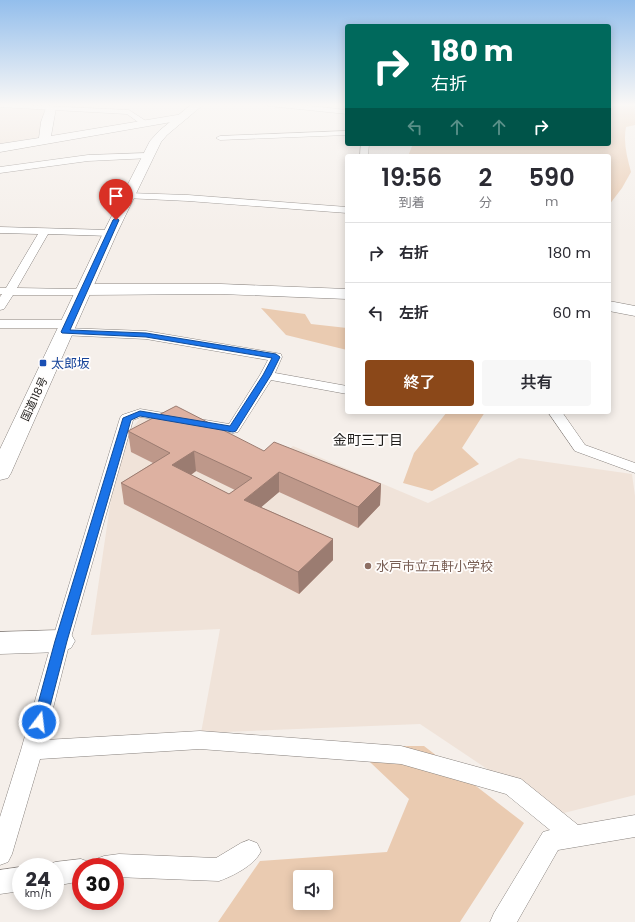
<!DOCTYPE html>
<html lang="ja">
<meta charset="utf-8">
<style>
body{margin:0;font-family:Poppins,"Noto Sans JP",sans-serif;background:#f7f7f7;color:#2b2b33;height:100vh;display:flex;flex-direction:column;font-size:15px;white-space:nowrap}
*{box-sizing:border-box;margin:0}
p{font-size:13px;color:#7c7c81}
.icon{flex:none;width:22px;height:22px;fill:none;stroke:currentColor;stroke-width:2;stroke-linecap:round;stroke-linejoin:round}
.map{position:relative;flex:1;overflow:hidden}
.panel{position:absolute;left:345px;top:154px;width:266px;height:260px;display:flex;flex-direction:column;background:#fff;border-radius:4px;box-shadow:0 2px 10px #0003}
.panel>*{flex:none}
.hud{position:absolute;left:345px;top:24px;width:266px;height:122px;border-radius:4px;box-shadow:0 2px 10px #0003;background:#00695c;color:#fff;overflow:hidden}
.tools{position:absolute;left:293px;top:870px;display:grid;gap:8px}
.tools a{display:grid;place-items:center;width:40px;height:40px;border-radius:4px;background:#fff;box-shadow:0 2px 10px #0003;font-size:20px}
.speed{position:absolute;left:12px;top:858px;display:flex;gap:8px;font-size:20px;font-weight:700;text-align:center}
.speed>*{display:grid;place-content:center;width:52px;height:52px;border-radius:50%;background:#fff;box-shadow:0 2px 10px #0003;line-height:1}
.speed small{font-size:10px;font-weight:400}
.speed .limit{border:6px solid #d22;background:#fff;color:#111}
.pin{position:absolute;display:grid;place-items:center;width:34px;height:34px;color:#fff;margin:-41px -17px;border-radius:50% 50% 50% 0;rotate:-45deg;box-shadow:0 0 4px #0007}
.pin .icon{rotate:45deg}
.me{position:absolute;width:44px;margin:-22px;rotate:15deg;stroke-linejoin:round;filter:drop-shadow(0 0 3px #0008)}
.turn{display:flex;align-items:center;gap:14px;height:84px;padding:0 20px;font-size:18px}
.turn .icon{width:52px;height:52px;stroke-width:2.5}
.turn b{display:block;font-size:28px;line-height:34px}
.lanes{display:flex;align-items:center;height:38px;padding:0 20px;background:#0003;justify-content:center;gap:20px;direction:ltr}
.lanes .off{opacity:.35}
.eta{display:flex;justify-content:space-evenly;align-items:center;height:68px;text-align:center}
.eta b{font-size:24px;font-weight:600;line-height:28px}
.primary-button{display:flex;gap:8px;margin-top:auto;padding:8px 20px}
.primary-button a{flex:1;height:46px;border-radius:4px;background:#8b4819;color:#fff;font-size:16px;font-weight:600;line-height:46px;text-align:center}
.primary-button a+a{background:#f7f7f7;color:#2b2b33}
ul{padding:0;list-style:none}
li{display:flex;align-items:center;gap:12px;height:60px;padding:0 20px;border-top:1px solid #e1e1e2}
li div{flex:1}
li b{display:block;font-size:15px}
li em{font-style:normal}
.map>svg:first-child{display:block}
.built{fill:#f0e3d9}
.green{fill:#eacbb1;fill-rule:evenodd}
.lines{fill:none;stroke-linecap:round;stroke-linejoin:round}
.street-casing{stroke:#89837f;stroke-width:1}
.secondary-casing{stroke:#89837f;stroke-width:1}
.highway-casing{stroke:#89837f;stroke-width:1}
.street{fill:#fff;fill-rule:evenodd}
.secondary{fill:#fff;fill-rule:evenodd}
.highway{fill:#fff;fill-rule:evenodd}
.wall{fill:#be988a;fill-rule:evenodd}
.shaded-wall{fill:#9b7c71}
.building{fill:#ddb1a1;stroke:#9b7c71;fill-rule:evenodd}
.route{fill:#1a73e8;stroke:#114b97}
.transit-dot{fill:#1a4fb4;stroke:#fffdfc;stroke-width:1.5}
.education-dot{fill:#8d6e63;stroke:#fffdfc;stroke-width:1.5}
.labels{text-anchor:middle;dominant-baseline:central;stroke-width:3.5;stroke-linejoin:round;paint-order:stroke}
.far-street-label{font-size:11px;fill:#1f1d1b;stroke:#fffdfc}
.transit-label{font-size:13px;fill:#164399;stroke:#fffdfc;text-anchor:start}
.education-label{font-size:13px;fill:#785e54;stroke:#fffdfc;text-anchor:start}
.neighbourhood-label{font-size:14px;fill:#1f1d1b;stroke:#fffdfc}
</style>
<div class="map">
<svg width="635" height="922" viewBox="0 0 635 922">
<rect width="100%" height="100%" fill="#f5efea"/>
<path class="built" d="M0,106L46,109L40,137L0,144Z
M142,416L175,418L265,471L293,446L428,503L519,458L632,474L635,496V795L556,815L420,724L201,733L220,629L91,635L119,444Z"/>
<path class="green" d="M609,104L614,106L616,104H635V125L626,127C623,142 627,157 631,172L622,188L609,205V156H408L413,144H609V113L613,111L609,112Z
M261,308L305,314L311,324L347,328V350L286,335Z
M447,412H485L462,448L479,464L432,491L403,483L414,453Z
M353,746H424L524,823L460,922H218L260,861L387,852L409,799ZM300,877H326V903H300Z"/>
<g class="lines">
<g class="street-casing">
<path id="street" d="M0,104L129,110L149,123L148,125H142L127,114L0,107Z
M266,104H292L347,110V114L269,106Z
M347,131V135L220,140L216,138L220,136Z
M361,144H369L368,156H360Z
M148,153L152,156L151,158L88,161L0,173V167L88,155Z
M128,193L188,195L347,207V213L188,201L125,198L123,196L125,194Z
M0,227L110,230L115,233L110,236L48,234L17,288L75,289L84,287L88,288L90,290L88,292L75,295H13L4,309L0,310V297L2,294H0V288H6L38,234L0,233Z
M0,320H68L72,321L74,324L72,327L68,328H0Z
M65,328L146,331L276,353L281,354L282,357L275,373L347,386V394L271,380L238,432L233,433L141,417L133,420L70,641L45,740L200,731L401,746L521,779L578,825L635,815V837L558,850L517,922H490L494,913L543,832L550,830L506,794L401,764L200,749L40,759L12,854L8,862L0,865V817L21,750L52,641L120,418L122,415L140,409L229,424L260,375L268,360L146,339L61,335L59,332L61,329Z
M548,412H562L585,445L635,463V473L575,451Z
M249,840L257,843L261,851C255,865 233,876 219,881L115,877V867H92L96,859L104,856L119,854L216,858L241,843Z
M81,859L89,862L92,867H81V881L55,886V867H46L47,866L55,862Z
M21,867V891L0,894V870Z"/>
</g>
<g class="secondary-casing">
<path id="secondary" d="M51,105L56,108L51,136L183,114L189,117L183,120L0,152V144L39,138L41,122L46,108Z
M95,284H221L347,289V299L221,294L84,295L78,294L76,290L78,286Z
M609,301L635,306V316L609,311Z
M61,630L71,634L75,641L71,648L61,652L0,654V632Z"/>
</g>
<g class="highway-casing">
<path id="highway" d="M192,104H204L167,135L161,142L117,233L11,473L8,478L0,480V449L103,233L150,141L159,131Z"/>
</g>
<use href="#street" class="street"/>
<use href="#secondary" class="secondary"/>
<use href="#highway" class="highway"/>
</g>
<path class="wall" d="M128,431L264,451L381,484L380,505L358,528L279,492L261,507L333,539V560L299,594L124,504L121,483L153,463L131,452ZM196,471L235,490L229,494L191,475Z"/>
<path class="shaded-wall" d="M194,451L196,471L175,486L172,465Z
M279,472V492L245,521L244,500Z
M381,484L380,505L358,528V507Z
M333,539V560L299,594L298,572Z"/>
<path class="building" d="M176,406L264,451L274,442L381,484L358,507L279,472L244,500L333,539L298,572L121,483L170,453L128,431ZM194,451L252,478L229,494L172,465Z"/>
<linearGradient id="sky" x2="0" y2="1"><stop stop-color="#93beec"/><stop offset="0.45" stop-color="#faf8f6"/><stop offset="1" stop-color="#faf8f6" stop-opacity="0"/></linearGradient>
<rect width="635" height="233" fill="url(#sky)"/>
<path class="route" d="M116,218L119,220L70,330L146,333L276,354L280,357L271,375L236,431L233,432L140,416L131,420L67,641L46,722L44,726L39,728L35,726L33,722L55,641L123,418L140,411L230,426L263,375L272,358L146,337L62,333L61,332L113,220Z"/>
<rect class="transit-dot" x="39" y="359" width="8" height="8" rx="2"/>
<circle class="education-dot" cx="368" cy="566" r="4"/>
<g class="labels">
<g class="far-street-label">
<text transform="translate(34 399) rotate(-65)">国道118号</text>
</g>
<g class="transit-label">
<text x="51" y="363">太郎坂</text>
</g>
<g class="education-label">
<text x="376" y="566">水戸市立五軒小学校</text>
</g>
<g class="neighbourhood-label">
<text x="368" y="440">金町三丁目</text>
</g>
</g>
</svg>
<div class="tools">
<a><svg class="icon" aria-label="sound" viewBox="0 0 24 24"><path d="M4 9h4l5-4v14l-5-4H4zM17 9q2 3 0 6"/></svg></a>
</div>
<div class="speed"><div>24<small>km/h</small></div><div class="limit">30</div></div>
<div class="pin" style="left:116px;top:220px;background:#d93025"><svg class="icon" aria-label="arrive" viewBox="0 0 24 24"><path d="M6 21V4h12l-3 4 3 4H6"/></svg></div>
<svg class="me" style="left:39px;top:722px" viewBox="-20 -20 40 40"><circle r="17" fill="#1a73e8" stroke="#fff" stroke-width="3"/><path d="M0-11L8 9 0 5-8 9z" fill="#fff"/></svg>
<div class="hud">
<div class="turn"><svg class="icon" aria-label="right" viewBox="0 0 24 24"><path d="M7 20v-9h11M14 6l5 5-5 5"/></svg><div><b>180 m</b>右折</div></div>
<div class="lanes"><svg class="icon off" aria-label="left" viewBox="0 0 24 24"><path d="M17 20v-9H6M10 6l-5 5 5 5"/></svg><svg class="icon off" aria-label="ahead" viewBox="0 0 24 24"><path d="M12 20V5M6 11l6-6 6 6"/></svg><svg class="icon off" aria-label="ahead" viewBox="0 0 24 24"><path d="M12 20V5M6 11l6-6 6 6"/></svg><svg class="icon" aria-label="right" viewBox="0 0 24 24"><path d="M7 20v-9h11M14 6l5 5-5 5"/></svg></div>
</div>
<section class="panel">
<div class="eta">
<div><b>19:56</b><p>到着</p></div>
<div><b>2</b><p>分</p></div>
<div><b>590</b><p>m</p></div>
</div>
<ul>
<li><svg class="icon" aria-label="right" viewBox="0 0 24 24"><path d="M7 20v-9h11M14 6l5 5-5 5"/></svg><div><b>右折</b></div><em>180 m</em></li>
<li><svg class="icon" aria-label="left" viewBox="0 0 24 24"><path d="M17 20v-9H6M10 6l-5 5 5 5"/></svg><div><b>左折</b></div><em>60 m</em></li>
</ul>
<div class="primary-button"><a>終了</a><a>共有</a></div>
</section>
</div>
